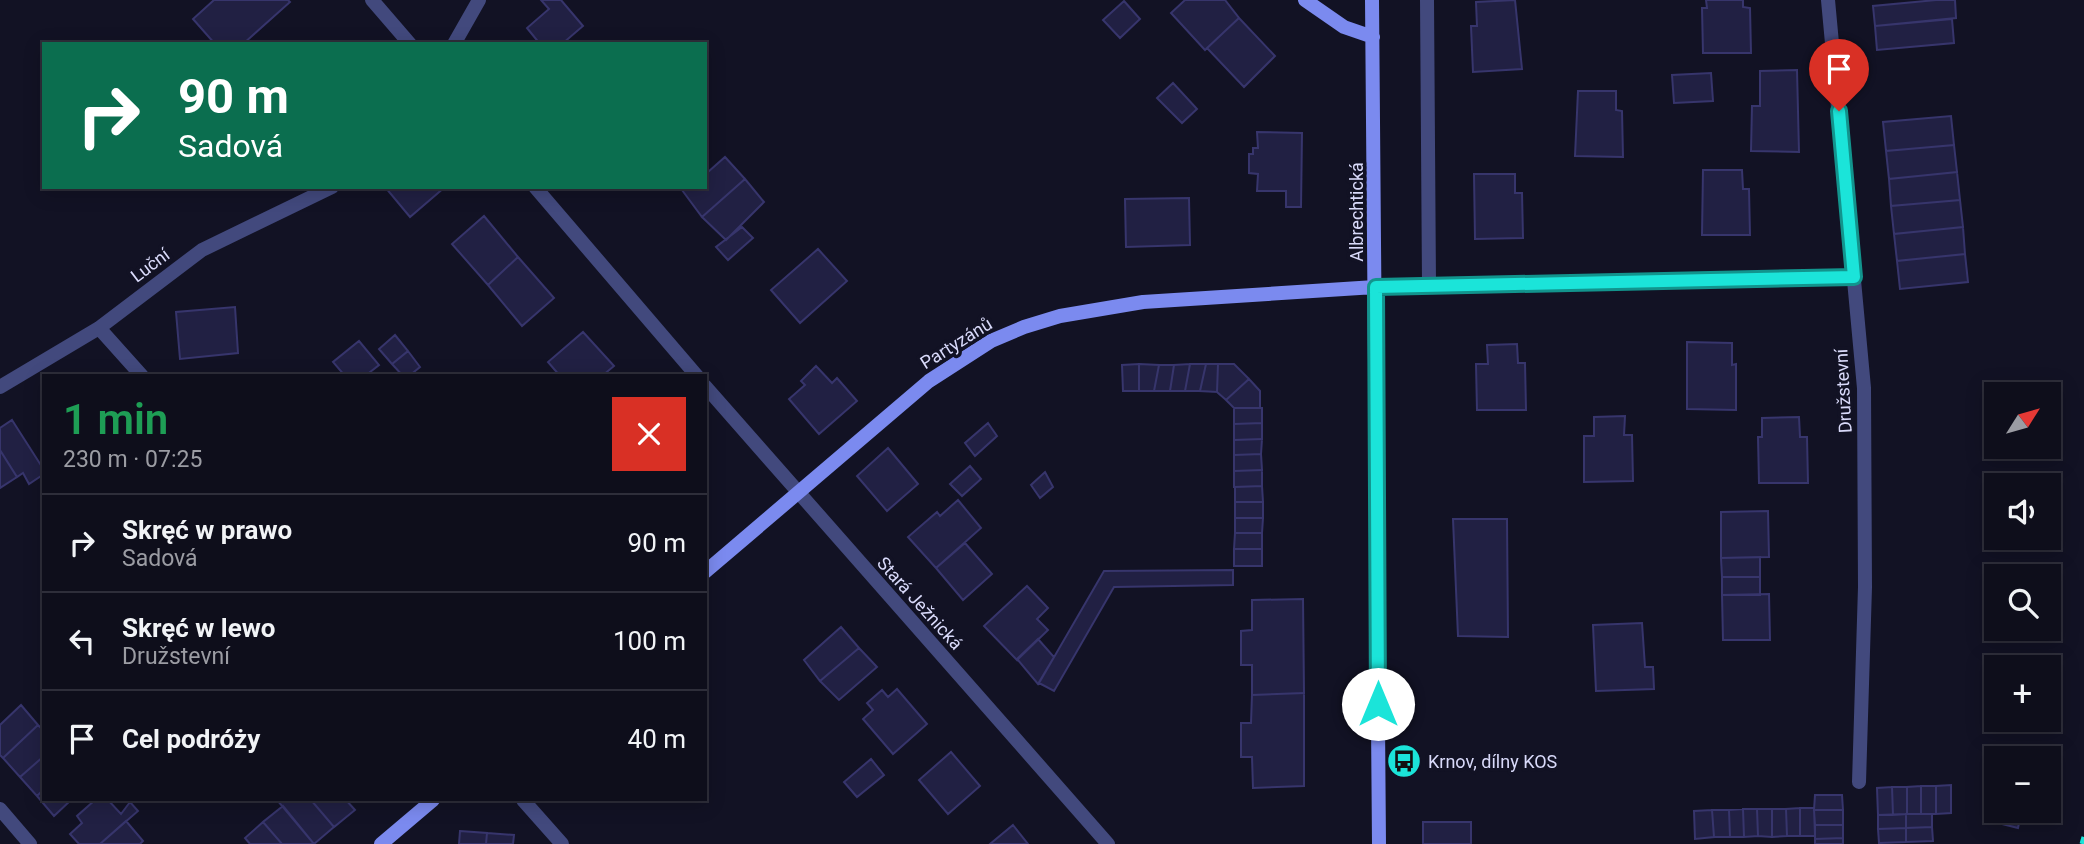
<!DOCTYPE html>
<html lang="pl">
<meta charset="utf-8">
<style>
body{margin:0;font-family:Roboto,sans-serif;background:#1c1c28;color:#f1f3f6;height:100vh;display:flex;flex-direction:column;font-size:26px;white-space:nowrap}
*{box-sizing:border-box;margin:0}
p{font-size:23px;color:#9b9ca3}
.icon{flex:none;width:38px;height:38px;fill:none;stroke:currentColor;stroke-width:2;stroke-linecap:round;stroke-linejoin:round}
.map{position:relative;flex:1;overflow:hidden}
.details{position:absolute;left:42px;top:374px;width:665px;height:427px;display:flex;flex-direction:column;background:#0e0e1b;border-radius:0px;box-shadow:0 4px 18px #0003,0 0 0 2px #2e2e3a}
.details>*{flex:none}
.top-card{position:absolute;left:42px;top:42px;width:665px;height:147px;border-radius:0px;box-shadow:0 4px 18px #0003,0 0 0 2px #2e2e3a;background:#0b6e4f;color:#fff;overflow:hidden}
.needle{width:46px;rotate:53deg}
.fabs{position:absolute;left:1984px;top:382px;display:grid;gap:14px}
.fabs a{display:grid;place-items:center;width:77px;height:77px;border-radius:0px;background:#0e0e1b;box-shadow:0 4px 18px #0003,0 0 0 2px #2e2e3a;font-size:35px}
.pin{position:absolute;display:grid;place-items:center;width:60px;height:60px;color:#fff;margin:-72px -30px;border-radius:50% 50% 50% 0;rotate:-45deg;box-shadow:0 0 7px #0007}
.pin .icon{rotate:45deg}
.me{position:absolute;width:77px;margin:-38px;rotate:0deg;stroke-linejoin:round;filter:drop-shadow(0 0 5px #0008)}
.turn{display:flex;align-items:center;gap:24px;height:147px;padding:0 21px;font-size:32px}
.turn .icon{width:91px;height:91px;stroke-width:2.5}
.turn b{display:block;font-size:49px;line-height:60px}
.round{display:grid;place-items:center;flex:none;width:74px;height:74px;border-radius:0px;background:#1c1c28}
.head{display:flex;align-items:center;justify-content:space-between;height:119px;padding:0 21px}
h1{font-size:42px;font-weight:600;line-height:52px;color:#1e9e55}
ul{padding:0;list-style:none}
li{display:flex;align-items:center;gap:21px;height:98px;padding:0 21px;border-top:2px solid #2e2e3a}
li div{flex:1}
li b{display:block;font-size:26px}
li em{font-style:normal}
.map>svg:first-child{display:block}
.building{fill:#212043;stroke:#37356c;stroke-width:2}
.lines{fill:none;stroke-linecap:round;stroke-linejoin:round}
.street{stroke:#42497d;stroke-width:14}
.secondary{stroke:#7b8aef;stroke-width:14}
.rail{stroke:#1be4d9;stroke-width:5;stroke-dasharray:10 9;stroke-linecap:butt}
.route-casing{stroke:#12948d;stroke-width:18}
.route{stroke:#1be4d9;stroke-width:12}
.labels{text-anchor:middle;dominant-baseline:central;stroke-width:7;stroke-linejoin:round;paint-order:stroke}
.street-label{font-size:18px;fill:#d9dafa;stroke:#121224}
.poi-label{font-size:18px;fill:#d9dafa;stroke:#121224;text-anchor:start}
</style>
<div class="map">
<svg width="2084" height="844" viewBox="0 0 2084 844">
<rect width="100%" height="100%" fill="#121224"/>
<path class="building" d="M214,0H288L290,2L243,44H215L193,19Z
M541,0H561L583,26L562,44H540L527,28L549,9Z
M1185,0H1225L1239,18L1205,50L1171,13Z
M1515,0L1522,69L1473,72L1471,26H1477L1476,2Z
M1706,0H1743V7L1750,8L1751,53H1703L1702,8H1707Z
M1936,0H1955L1956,18L1875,26L1873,6Z
M1124,1L1140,19L1120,38L1103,20Z
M1239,18L1275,56L1244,87L1207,48Z
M1952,19L1954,43L1877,50L1875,26Z
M1797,70L1799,152L1751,151L1752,106H1760V71Z
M1711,73L1713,101L1674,103L1672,75Z
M1173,83L1197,109L1182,123L1157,98Z
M1578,91H1616V110L1622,111L1623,157L1575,156Z
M1951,116L1954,145L1886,151L1883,122Z
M1257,132L1302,133L1301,207H1286V191H1257L1258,174L1249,173V154H1253V148H1258Z
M1954,145L1957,172L1889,179L1886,151Z
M725,157L745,179L702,217L682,190L686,187H705V170L708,172Z
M1703,170H1742L1743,189H1749L1750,235H1702Z
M1957,172L1960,200L1891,206L1889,179Z
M1474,174H1515V193H1522L1523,238L1475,239Z
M745,179L764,202L726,240L702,217Z
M385,187H445L410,217Z
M1189,198L1190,245L1126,247L1125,199Z
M1960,200L1963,227L1894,234L1891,206Z
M484,216L518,257L488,285L452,244Z
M742,227L753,238L728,260L716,247Z
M1963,227L1965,254L1897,261L1894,234Z
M818,249L847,281L800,323L771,290Z
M1965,254L1968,282L1900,289L1897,261Z
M518,257L554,298L522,326L488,285Z
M235,307L238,353L180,359L176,312Z
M583,332L614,366L602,376H560L548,362Z
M395,335L408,351L392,364L379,349Z
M359,341L379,365L365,376H345L333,362Z
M1687,342L1732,343V365L1736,364V410L1687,409Z
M1517,344L1518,363H1525L1526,410H1477L1476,364H1488L1487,345Z
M408,351L420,367L409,376H403L392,364Z
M1139,364L1159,365L1154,391H1139Z
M1139,364V391H1123L1122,365Z
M1190,364H1206L1200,391H1185Z
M1190,364L1185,391H1170L1174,365Z
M1206,364H1218L1217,392L1200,391Z
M1218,364H1234L1249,379L1226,400L1217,392Z
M1159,365H1174L1170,391H1154Z
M816,366L832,383L837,378L857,401L819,434L789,399L805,385L801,381Z
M1249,379L1260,391V408H1234L1226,400Z
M1234,408H1262V423L1234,424Z
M1625,416L1624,435H1632L1633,481L1584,482V436H1594V417Z
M1799,417L1800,437H1807L1808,483H1759L1758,437H1762V418Z
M12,420L44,470V474L29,484L23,473L17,477L0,450V428Z
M988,423L997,436L975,456L965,443Z
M1262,423V439L1234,440V424Z
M1262,439L1261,454L1234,455V440Z
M888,448L918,484L887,511L857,476Z
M0,450L17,477L0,488Z
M1261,454L1262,470L1234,471V455Z
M970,466L981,479L962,496L950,484Z
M1262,470V486L1234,487V471Z
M1045,472L1053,487L1040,498L1031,485Z
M1262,486L1263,502H1235V487Z
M958,500L981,528L936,568L908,537L937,512L940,516Z
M1235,502H1263V518H1235Z
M1768,511L1769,557L1721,558V512Z
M1235,518H1263L1262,533H1235Z
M1453,519H1507L1508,637L1458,636Z
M1235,533H1262V549H1234Z
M965,543L992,574L963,600L936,568Z
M1234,549H1262V566H1234Z
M1760,557V577H1722L1721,558Z
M1233,570V585L1114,587L1054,691L1039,683L1104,571Z
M1722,577H1760V595H1722Z
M1027,586L1048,608L1037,619L1048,630L1017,660L984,626Z
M1769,594L1770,640H1723L1722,595Z
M1303,599L1304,693L1252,695V665H1241V631L1252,630V600Z
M1642,623L1645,667H1653L1654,689L1596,691L1593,625Z
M841,627L859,648L820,681L804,660Z
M1038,639L1054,657L1038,684L1017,659Z
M859,648L877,667L839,700L820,681Z
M897,689L927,724L893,754L863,719L873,710L867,703L882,690L888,697Z
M1304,693V786L1253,788L1252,757H1241V723H1251L1252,695Z
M21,705L38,725L3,758L0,755V725Z
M38,725L44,731V756L20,777L3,758Z
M951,752L980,786L948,814L919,780Z
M44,756V789L37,796L20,777Z
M871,759L884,775L857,797L844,782Z
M1951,785V813L1936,814V786Z
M1921,786H1936V814H1921Z
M1921,786V814H1907V787Z
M1892,787H1907V814L1893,815Z
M1892,787L1893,815H1878L1877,788Z
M44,789V800H71L54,816L37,796Z
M1815,795H1842L1843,810H1814Z
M95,800H108L121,814L130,802L138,811L100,844H79L70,834L82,823L77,816Z
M277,800H311L334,827L314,844Z
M311,800H346L355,810L334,827Z
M283,806L314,844H282L263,822Z
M1993,807L1997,810L2021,814L2018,828L1990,821Z
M1800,808V836H1787L1786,809Z
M1800,808H1814L1815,836H1800Z
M1743,809H1757L1758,836L1744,837Z
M1743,809L1744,837H1730L1729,810Z
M1757,809H1772V837L1758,836Z
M1772,809H1786L1787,836L1772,837Z
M1712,810H1729L1730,837H1714Z
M1712,810L1714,837L1695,839L1694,811Z
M1814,810H1843V825H1815Z
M1906,814H1932V827L1906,828Z
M1906,814V828L1878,829V815Z
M126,821L143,841L140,844H100Z
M263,822L282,844H250L245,838Z
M1423,822H1471V844H1423Z
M1013,825L1028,844H990Z
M1815,825H1843V838L1815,839Z
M1932,827L1933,841L1906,842V828Z
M1906,828V842L1879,843L1878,829Z
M460,831L487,833L486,844H459Z
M487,833L514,835L513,844H486Z
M1843,838V844H1815V839Z"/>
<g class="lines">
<path class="street" d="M372,0L410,44
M1427,0L1429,285
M1828,0L1864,388L1865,587L1859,782
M454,44L479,0
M535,187L697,376
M1375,287L1854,277
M99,328L142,376
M705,386L1108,844
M0,387L99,328L202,250L332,187
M523,800L562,844
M0,809L30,844"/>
<path class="secondary" d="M1305,0L1344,27L1373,37
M1372,0L1379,844
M705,572L929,381L991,341L1024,327L1060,316L1143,302L1375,287
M381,844L433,800"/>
<path class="rail" d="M2082,844L2084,837"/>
</g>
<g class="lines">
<g class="route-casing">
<path id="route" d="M1378,704L1376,287L1854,277L1839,111"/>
</g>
<use href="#route" class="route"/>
</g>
<defs>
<g id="bus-disc" transform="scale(1.75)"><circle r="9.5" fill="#1be4d9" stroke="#121224"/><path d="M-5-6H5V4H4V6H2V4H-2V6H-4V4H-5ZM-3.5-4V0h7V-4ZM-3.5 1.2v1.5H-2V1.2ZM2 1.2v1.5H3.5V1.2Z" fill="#111"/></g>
</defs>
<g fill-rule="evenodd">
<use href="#bus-disc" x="1404" y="761"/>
</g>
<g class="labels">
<g class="street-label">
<text transform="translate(1356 212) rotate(-90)">Albrechtická</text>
<text transform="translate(150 265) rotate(-37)">Luční</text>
<text transform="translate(956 343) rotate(-32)">Partyzánů</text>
<text transform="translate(1843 391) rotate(-93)">Družstevní</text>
<text transform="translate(920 603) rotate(48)">Stará Ježnická</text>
</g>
<g class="poi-label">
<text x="1428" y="761">Krnov, dílny KOS</text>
</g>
</g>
</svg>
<div class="fabs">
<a><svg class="needle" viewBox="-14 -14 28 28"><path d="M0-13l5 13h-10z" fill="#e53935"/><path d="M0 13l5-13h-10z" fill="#9b9ca3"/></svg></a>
<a><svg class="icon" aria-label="sound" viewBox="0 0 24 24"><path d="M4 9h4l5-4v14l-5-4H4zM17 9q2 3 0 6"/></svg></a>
<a><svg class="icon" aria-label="search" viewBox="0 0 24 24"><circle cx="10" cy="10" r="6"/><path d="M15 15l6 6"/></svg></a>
<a>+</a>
<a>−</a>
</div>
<div class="pin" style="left:1839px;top:111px;background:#d93025"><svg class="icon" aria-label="arrive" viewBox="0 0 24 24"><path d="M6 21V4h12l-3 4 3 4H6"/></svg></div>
<svg class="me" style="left:1378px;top:704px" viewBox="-20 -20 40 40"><circle r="19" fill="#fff"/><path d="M0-13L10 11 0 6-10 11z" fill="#1be4d9"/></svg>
<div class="top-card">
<div class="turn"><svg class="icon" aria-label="right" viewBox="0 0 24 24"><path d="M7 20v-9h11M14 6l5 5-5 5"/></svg><div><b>90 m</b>Sadová</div></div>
</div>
<section class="details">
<div class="head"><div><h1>1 min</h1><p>230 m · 07:25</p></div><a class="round" style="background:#d93025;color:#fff"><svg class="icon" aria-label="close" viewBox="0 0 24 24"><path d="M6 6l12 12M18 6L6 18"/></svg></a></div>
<ul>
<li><svg class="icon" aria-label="right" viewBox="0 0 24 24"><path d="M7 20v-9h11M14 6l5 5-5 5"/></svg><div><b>Skręć w prawo</b><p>Sadová</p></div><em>90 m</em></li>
<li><svg class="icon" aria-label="left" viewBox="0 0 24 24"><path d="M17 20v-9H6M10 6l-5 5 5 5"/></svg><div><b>Skręć w lewo</b><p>Družstevní</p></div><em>100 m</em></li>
<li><svg class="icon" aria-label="arrive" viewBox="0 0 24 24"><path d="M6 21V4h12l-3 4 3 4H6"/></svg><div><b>Cel podróży</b></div><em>40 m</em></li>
</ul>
</section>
</div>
